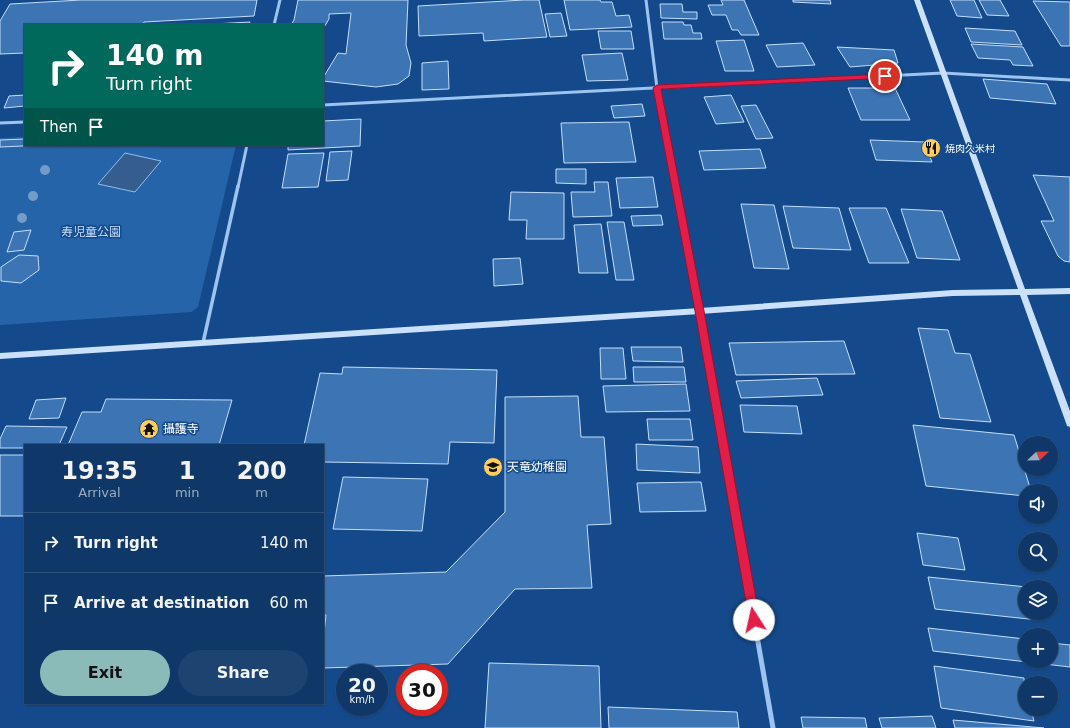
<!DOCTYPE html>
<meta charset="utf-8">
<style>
body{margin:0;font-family:"DejaVu Sans","Noto Sans JP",sans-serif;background:#1d4371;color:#f1f3f6;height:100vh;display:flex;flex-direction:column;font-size:15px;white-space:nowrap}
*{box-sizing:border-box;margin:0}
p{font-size:13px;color:#9bacc0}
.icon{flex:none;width:22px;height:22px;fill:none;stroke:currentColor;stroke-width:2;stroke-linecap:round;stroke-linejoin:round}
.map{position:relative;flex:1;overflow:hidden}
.details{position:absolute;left:24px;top:444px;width:300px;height:260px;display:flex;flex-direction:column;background:#0f3868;border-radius:0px;box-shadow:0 1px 3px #0004,0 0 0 1px #2f527c}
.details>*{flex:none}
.top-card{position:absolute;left:24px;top:24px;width:300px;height:122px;border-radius:0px;box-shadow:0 1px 3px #0004,0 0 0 1px #2f527c;background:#00695c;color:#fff;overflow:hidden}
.needle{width:26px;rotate:68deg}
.controls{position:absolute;left:1018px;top:436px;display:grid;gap:8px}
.controls a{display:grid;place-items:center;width:40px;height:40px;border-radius:50%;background:#0f3868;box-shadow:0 1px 3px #0004,0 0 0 1px #2f527c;font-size:20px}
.speed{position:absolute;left:336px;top:664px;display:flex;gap:8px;font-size:20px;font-weight:700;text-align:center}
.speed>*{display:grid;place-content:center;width:52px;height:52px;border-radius:50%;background:#0f3868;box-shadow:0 1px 3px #0004,0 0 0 1px #2f527c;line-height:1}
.speed small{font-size:10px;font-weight:400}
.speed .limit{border:6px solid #d22;background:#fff;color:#111}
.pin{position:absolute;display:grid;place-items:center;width:34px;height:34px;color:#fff;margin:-17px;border:2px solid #fff;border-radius:50%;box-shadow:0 1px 4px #0007}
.me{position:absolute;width:44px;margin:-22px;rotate:350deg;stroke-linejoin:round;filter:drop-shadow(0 0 3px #0008)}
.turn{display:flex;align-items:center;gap:14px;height:84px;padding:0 16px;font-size:18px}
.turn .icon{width:52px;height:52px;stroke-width:2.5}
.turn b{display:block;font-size:28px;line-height:34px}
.then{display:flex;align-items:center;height:38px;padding:0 16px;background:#0003;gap:8px;font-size:15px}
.eta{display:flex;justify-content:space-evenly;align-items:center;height:68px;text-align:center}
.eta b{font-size:24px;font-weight:800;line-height:28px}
.button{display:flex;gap:8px;margin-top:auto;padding:8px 16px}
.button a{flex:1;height:46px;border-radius:24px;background:#8bbbb9;color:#111;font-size:16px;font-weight:800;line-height:46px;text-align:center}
.button a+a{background:#1d4371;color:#f1f3f6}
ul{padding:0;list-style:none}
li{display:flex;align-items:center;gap:12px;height:60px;padding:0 16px;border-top:1px solid #2f527c}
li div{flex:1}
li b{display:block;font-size:15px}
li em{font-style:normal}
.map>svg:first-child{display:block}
.green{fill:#2664aa}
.water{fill:#355d8d;stroke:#8ebff3}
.building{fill:#3d74b4;stroke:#c3defb}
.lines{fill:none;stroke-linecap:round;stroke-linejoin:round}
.street-far2{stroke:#9dc4f0;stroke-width:3}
.street-far1{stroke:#9dc4f0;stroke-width:3.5}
.street{stroke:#9dc4f0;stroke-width:5}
.secondary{fill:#cae0fb;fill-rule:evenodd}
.tree{fill:#749bc9}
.route{fill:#e11d48;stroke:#92132f}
.labels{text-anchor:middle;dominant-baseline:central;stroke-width:3;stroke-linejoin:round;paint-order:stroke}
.far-poi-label{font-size:10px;fill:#fff;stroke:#144a8b;text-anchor:start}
.park-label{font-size:12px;fill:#c3defb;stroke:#144a8b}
.poi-label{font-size:12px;fill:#fff;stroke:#144a8b;text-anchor:start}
</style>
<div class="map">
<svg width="1070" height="728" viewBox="0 0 1070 728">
<rect width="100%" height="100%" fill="#144a8b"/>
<path class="green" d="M25,137V145H236L198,307L191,312L0,325V138Z"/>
<path class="water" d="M125,153L161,161L135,192L98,184Z"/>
<path class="building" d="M81,0H257L254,16L144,22L143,25H25V53L0,54V21L10,4Z
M298,0H408L406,45L411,63L409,76L398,84L376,87L323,81V78L338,53L346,54L351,13L329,14V19L323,29V25H291L294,20Z
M524,0H539L547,37L484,41L483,33L419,36L418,6Z
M564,0H600L601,2H612L616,16L629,15L632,27L570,30Z
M721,0H744L759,35H741L738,30H732L726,15H712L708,5H723Z
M793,0H830L831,4L793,2Z
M950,0H974L982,18L957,16Z
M979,0H1000L1009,16L987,15Z
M1033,1L1070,2V46H1061Z
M660,4H682L683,12H697V19L661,18Z
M561,13L567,36L550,37L545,14Z
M250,22L249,25H194Z
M662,22H683L684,25H691L693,33H701L702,39H664Z
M965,28L1015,31L1022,45L971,42Z
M598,31H631L634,49H601Z
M744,40L754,71H725L716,41Z
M803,43L815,65L777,67L766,45Z
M971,44L1023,47L1033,66L1013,65L1010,60L978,58Z
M837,47L894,50L898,63L850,67Z
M622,53L628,80L587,81L582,55Z
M448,61L449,89L422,90V63Z
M983,79L1047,84L1056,104L990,98Z
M848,88H895L910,120H861Z
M25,95V106L4,108L9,96Z
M731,95L744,122L716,124L704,97Z
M642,104L645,116L614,118L611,106Z
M756,105L773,138L756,139L741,106Z
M361,119L360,146L288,150V145H323V121Z
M629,122L636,162L564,163L561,123Z
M25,139L23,146L0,147V140Z
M870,140L924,142L932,162L876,160Z
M760,149L766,168L704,170L699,151Z
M352,151L348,180L326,181L330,152Z
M324,153L318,187L282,188L288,154Z
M556,169H586V184L556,183Z
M1033,175L1070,177V262L1064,261L1058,256L1041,221H1054Z
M653,177L658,207L620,208L616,178Z
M594,182H608L612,216L573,217L571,192H595Z
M511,192L564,193V239H526L527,220H509Z
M741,204L774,205L789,269L754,268Z
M783,206L839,208L851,250L793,248Z
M849,208H886L909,263H869Z
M901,209L942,211L960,260L917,258Z
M661,215L663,225L633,226L631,216Z
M607,222H624L634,280H616Z
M601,224L608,273H579L574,225Z
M31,230L24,250L7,252L14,232Z
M19,255L38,256L39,270L21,283L1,281V267Z
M520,258L523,284L494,286L493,259Z
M918,328L948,330L955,353L970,354L991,422L940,418Z
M844,341L855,374L736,375L729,343Z
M631,347H681L683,362L633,361Z
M600,348H623L626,379H601Z
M343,367L497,370L494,443L450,442L448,464L323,462V445H304L320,373L342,374Z
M633,367H684L686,382H634Z
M817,378L823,395L741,398L736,381Z
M686,384L690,411L606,412L603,386Z
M578,396L581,437H604L611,524L587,525L592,588L515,589L448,664L323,668V642L326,615H323V576L446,572L505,512V397Z
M66,398L59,418L29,419L36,400Z
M106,399L232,400L219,445H68L82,412H101Z
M740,405L797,406L802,434L744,432Z
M647,419H690L693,440H649Z
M913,425L1014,435L1031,491H1025V496L926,486Z
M6,426L67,427L59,445H25V448H0V439Z
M636,444L698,447L700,473L637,470Z
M0,455H25V516H0Z
M343,477L428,479L422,531L333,529Z
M701,482L706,511L640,512L637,483Z
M917,533L958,538L965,570L923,565Z
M928,577L1027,587H1025V613H1036L1038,620L935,609Z
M928,628L1025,639V661H1051V643L1070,645V667L933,651Z
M489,663L599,666L601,728H485Z
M934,666L1024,678L1025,709H1031L1034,721L941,708Z
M608,707L737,712L739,728H609Z
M932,716L936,728H882L879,718Z
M801,717L865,718L867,728H803Z
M953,720L1044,728H955Z"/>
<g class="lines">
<path class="street-far2" d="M646,0L657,88L676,187
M274,25L280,0
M323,105L943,73L1070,80
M0,123L25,122
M238,187L247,145"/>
<path class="street-far1" d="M676,186L720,425
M203,343L238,186"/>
<path class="street" d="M720,424L773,728"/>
<path class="secondary" d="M914,0H920L1025,289L1070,288V294L1027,295L1070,411V427L1067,426L1066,423L1020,295L953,296L700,314L0,359V353L700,308L953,290L1018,289Z"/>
</g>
<g class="tree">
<circle cx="45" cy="170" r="5"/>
<circle cx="33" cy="196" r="5"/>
<circle cx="22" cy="218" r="5"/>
</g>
<path class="route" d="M885,74L888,75V78L661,89L704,311L760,620L758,624L754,626L750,624L749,620L695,311L653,88L657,85Z"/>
<defs>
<g id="restaurant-disc" transform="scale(1)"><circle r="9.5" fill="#ffcd5b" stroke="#144a8b"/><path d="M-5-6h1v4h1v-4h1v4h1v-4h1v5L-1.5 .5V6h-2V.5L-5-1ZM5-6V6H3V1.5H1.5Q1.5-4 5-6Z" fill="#111"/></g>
<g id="temple-disc" transform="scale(1)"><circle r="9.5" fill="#ffcd5b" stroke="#144a8b"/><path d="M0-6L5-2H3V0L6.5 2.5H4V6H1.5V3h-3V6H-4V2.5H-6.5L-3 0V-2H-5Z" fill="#111"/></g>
<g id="school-disc" transform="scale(1)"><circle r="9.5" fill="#ffcd5b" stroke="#144a8b"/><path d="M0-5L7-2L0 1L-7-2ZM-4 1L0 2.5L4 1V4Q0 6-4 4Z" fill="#111"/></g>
</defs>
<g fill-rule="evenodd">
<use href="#restaurant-disc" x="931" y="148"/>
<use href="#temple-disc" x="149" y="429"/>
<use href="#school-disc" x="493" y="467"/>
</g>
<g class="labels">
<g class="far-poi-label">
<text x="945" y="148">焼肉久米村</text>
</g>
<g class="park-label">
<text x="91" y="232">寿児童公園</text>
</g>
<g class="poi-label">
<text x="163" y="429">攝護寺</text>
<text x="507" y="467">天竜幼稚園</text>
</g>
</g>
</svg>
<div class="controls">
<a><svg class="needle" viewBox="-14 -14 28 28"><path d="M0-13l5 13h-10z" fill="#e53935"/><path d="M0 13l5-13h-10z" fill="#9bacc0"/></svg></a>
<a><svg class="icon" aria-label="sound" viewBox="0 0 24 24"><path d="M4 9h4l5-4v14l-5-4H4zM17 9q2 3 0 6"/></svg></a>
<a><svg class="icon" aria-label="search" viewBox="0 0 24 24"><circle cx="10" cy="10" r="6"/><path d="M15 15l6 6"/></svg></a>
<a><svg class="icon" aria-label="layers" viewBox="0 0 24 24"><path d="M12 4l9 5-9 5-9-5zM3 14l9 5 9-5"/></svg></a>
<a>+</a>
<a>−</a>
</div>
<div class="speed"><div>20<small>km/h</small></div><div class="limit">30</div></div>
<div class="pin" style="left:885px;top:76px;background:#d93025"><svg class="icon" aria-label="arrive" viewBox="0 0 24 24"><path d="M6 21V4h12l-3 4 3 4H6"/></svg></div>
<svg class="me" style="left:754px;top:620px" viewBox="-20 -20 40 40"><circle r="19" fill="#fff"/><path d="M0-13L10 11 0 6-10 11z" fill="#e11d48"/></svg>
<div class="top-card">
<div class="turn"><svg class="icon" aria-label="right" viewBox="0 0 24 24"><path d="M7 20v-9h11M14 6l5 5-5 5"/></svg><div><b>140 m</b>Turn right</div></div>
<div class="then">Then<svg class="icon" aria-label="arrive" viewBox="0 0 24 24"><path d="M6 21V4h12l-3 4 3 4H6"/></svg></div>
</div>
<section class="details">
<div class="eta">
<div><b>19:35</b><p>Arrival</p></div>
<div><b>1</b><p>min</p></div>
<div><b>200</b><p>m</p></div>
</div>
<ul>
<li><svg class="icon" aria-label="right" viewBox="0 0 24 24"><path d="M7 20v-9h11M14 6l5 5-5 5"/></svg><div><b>Turn right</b></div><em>140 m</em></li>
<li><svg class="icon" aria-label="arrive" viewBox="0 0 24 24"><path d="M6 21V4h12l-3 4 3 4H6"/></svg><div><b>Arrive at destination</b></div><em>60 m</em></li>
</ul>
<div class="button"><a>Exit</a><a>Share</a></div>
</section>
</div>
